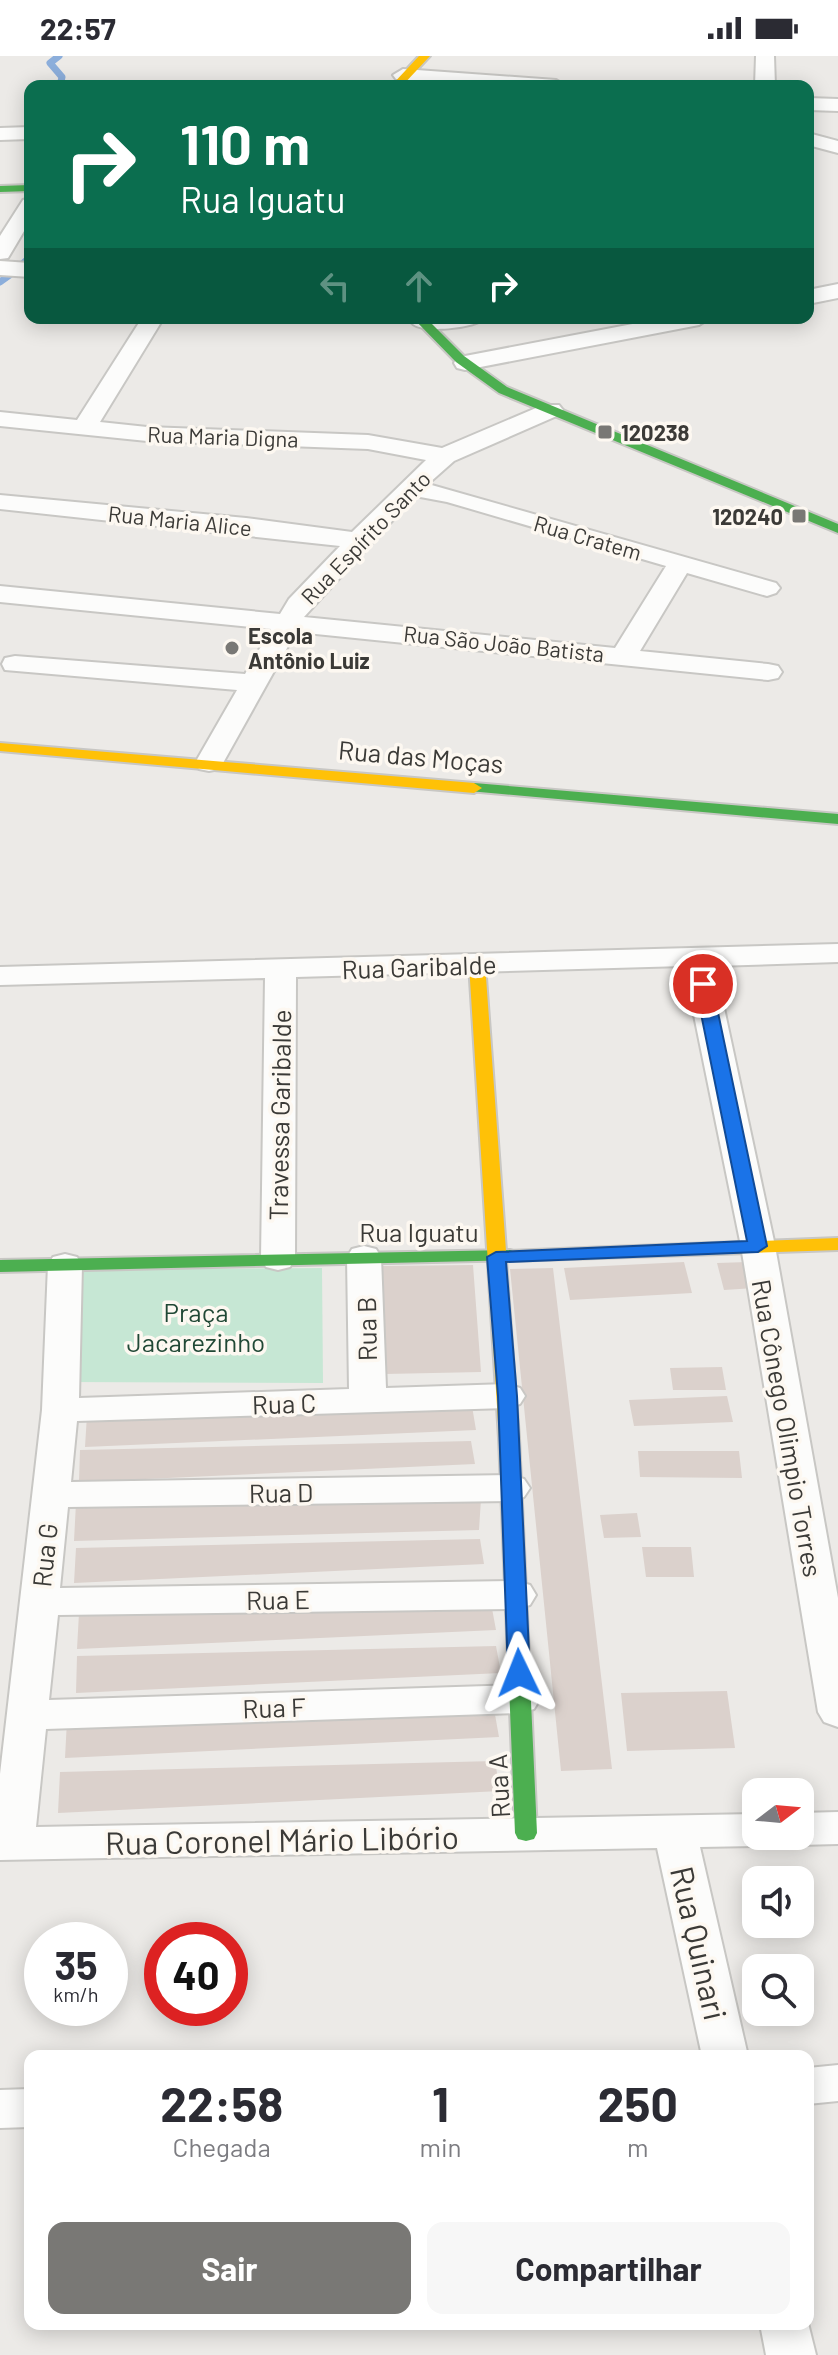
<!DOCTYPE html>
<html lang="pt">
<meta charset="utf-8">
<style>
body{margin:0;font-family:Barlow,sans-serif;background:#f7f7f7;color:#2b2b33;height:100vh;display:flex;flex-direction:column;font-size:30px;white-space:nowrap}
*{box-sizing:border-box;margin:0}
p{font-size:26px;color:#7c7c81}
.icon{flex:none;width:44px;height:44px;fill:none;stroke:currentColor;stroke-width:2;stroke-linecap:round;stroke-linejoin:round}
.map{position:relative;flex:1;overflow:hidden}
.panel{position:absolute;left:24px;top:1994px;width:790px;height:280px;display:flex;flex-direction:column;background:#fff;border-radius:16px;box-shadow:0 4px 20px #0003}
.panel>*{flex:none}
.banner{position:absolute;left:24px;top:24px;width:790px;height:244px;border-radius:16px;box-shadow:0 4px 20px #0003;background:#0b6e4f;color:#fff;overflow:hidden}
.needle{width:52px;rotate:74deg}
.fabs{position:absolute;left:742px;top:1722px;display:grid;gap:16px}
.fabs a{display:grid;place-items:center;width:72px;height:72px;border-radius:16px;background:#fff;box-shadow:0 4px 20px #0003;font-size:40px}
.speed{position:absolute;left:24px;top:1866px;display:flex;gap:16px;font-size:40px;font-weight:700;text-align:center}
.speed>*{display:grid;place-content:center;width:104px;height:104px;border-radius:50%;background:#fff;box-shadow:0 4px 20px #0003;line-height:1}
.speed small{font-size:20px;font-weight:400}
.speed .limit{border:12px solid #d22;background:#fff;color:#111}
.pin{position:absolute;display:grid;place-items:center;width:68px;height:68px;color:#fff;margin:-34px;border:4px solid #fff;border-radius:50%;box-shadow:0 2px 8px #0007}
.me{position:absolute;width:88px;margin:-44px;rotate:358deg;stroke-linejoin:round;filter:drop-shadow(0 0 6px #0008)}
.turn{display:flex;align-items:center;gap:28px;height:168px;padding:0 24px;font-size:36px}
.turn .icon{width:104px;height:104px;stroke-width:2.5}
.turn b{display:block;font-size:56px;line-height:68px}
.lanes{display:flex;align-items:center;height:76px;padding:0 24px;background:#0003;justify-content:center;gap:40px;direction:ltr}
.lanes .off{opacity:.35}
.eta{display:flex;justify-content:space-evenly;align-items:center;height:136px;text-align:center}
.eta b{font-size:48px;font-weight:700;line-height:56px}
.action{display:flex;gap:16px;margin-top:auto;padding:16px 24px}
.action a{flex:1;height:92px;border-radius:16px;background:#797875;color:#fff;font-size:32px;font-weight:700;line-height:92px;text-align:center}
.action a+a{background:#f7f7f7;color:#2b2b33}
.status{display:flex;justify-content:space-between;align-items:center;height:56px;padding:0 40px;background:#fff;direction:ltr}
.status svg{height:22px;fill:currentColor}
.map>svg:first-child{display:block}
.green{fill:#c6e7d4}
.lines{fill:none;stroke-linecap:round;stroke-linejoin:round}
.stream{stroke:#8caedb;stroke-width:7}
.building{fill:#dbd1cc}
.street-casing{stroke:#c8c7c4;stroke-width:4}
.fast-casing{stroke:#c8c7c4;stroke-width:4}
.slow-casing{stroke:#c8c7c4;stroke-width:4}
.street{fill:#fcfcfb;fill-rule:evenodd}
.fast{fill:#4caf50;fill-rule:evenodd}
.slow{fill:#ffc107;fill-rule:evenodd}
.route{fill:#1a73e8;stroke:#114b97;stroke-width:2}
.poi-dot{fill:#797875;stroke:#fdf8f1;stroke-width:3}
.labels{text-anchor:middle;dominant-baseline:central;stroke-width:7;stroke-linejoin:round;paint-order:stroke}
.far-poi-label{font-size:22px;font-weight:bold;fill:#3b3a37;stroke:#fdf8f1;text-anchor:start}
.far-street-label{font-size:22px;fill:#3b3a37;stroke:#fdf8f1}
.street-label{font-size:26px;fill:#3b3a37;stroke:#fdf8f1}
.park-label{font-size:26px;fill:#204835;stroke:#fdf8f1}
.near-street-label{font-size:32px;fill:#3b3a37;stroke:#fdf8f1}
</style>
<div class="status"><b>22:57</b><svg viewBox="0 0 49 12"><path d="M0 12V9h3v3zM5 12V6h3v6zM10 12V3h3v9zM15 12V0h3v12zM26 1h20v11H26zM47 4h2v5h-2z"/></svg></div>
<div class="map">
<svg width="838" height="2299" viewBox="0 0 838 2299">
<rect width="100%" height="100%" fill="#eceae7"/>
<path class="green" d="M322,1212L323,1327L66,1326L75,1214Z"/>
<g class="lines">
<path class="stream" d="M59,0L50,7L62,21L60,30
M20,210L30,201
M0,226L14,216"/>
</g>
<path class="building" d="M684,1206L692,1237L570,1244L564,1212Z
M748,1206L755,1232L724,1234L717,1207Z
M473,1209L481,1316L385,1318L382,1210Z
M553,1212L612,1713L561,1715L510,1213Z
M722,1311L726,1334H673L670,1312Z
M727,1340L733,1366L634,1370L629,1344Z
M472,1350L476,1374L85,1391L87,1359Z
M471,1385L475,1408L79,1426L80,1394Z
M638,1395H739L742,1422L640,1421Z
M481,1443L479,1474L74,1485L76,1447Z
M637,1457L641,1481L604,1482L600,1459Z
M480,1483L484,1508L74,1527L76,1492Z
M642,1491H691L694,1521H646Z
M491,1547L496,1574L77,1593L79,1557Z
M496,1590L501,1617L76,1637L77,1600Z
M727,1635L735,1692L627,1695L621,1637Z
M494,1653L499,1681L65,1702L67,1664Z
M495,1705L500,1735L58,1757L60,1716Z"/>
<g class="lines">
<g class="street-casing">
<path id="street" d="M756,0H774L775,30H755Z
M403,13L556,24L566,30H476L396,23L393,19Z
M808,42L838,43V55L808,54Z
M30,71V83L0,84V72Z
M808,77L838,85V97L808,89Z
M30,142V165L8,202L0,203V180L23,144Z
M0,205L30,207V221L0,219Z
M838,228V242L808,248V234Z
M142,262L163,263L100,366L147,371L368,379L442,392L543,349H559L563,354L559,359L454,405L428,428L776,527L780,532L776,537L767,540L687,517L640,595L768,608L778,610L782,616L778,622L768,624L296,576L223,707L219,713L209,715L199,713L195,707L237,634L5,614L2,608L5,602L15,600L245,618L271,573L0,546V530L280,558L289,543L340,490L0,453V439L246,462L352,476L426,404L368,393L147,385L0,370V356L77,364ZM415,440L447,446L666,510L615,592L304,561Z
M416,262H485C477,272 421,278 412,267Z
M664,262H710L699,269L465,314L457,312L454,307L457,302L465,300Z
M838,888V906L715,910L775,1190L838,1542V1671L824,1666L818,1656L741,1190L684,910L296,921L295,1203L290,1211L278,1214L266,1211L261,1203L265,922L0,929V911Z
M364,1190L376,1193L381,1201L386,1332L507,1328L520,1332L525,1340L520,1348L507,1352L77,1365L71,1426L511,1419L524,1423L530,1432L524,1441L511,1445L68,1451L60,1532L516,1525L530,1529L536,1539L530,1549L516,1553L58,1559L49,1644L520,1629L534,1633L540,1643L534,1653L520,1657L46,1673L36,1771L756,1758V1780H774L771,1785L756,1790L700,1791L748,2000H702L657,1792L0,1804V1718L42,1354L48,1209L53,1201L65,1198L77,1201L82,1209L79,1342L349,1333L347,1201L352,1193Z
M838,1756V1788L800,1789L785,1784L783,1780H800V1757Z
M838,2009V2045L808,2048V2012Z
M30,2033V2071L0,2072V2034Z
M760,2268L808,2267L816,2299H766Z"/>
</g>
<g class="fast-casing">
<path id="fast" d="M30,129V135L0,136V130Z
M413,262H426L464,300L507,331L838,468V477L499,337L456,306Z
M474,727L838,758V768L469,735V729Z
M510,1194L516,1196L519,1200L516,1204L0,1216V1204Z
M509,1376L519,1382L537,1777L534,1783L526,1785L518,1783L515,1777L499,1382Z"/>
</g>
<g class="slow-casing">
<path id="slow" d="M419,0H430L402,30H391Z
M0,687L474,727L482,732L474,737L0,695Z
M477,903L485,908L506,1195L838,1182V1194L506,1205L519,1382L509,1388L499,1382L469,908Z"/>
</g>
<use href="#street" class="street"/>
<use href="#fast" class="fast"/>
<use href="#slow" class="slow"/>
</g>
<path class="route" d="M703,923L712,928L767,1190L758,1196L506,1206L517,1340L530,1617L527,1622H511L508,1617L498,1340L487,1201L496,1196L747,1185L695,928Z"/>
<g class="poi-dot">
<rect x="597" y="368" width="16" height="16" rx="4"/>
<rect x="791" y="452" width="16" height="16" rx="4"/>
<circle cx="232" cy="592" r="8"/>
</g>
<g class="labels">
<g class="far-poi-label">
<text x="621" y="376">120238</text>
<text x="783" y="460" text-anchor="end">120240</text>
<text x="248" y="579">Escola<tspan x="248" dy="25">Antônio Luiz</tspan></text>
</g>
<g class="far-street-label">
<text transform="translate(223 380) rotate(2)">Rua Maria Digna</text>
<text transform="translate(180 464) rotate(6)">Rua Maria Alice</text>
<text transform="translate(365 481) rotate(-46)">Rua Espírito Santo</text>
<text transform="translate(588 481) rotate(16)">Rua Cratem</text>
<text transform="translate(504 587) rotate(6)">Rua São João Batista</text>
</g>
<g class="street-label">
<text transform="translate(421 700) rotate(5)">Rua das Moças</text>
<text transform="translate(419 910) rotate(-2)">Rua Garibalde</text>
<text transform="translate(279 1059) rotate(-89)">Travessa Garibalde</text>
<text x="419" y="1175">Rua Iguatu</text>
<text transform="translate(366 1273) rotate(-91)">Rua B</text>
<text transform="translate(284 1347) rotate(-2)">Rua C</text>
<text transform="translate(788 1372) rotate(80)">Rua Cônego Olimpio Torres</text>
<text transform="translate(281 1436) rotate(-1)">Rua D</text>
<text transform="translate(44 1499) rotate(-84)">Rua G</text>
<text transform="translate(278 1543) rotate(-1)">Rua E</text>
<text transform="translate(274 1651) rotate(-2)">Rua F</text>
<text transform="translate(498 1730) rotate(-93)">Rua A</text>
</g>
<g class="park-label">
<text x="196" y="1255">Praça<tspan x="196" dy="30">Jacarezinho</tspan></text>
</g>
<g class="near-street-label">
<text transform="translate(282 1783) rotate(-1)">Rua Coronel Mário Libório</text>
<text transform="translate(700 1887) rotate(77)">Rua Quinari</text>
</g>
</g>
</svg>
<div class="fabs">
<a><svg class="needle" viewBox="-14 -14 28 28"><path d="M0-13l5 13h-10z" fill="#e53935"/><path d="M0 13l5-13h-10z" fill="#7c7c81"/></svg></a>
<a><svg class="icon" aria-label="sound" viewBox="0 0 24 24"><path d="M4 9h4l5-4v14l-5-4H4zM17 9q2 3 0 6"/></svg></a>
<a><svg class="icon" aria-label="search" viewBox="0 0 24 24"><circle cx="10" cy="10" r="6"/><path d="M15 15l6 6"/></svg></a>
</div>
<div class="speed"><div>35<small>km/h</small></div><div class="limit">40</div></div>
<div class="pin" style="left:703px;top:928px;background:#d93025"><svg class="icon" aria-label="arrive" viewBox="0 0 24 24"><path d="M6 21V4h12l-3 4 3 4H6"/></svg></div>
<svg class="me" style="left:519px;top:1617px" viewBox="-20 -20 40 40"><path d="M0-17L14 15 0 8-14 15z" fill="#1a73e8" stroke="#fff" stroke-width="4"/></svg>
<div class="banner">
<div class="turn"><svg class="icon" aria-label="right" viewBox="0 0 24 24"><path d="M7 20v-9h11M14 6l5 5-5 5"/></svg><div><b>110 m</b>Rua Iguatu</div></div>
<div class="lanes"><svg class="icon off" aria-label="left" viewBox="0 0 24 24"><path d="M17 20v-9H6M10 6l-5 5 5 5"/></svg><svg class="icon off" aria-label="ahead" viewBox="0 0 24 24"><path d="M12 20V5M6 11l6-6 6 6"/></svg><svg class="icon" aria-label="right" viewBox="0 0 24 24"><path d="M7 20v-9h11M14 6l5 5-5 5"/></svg></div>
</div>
<section class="panel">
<div class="eta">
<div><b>22:58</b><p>Chegada</p></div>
<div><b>1</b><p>min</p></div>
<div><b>250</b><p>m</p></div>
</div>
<div class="action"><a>Sair</a><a>Compartilhar</a></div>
</section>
</div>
